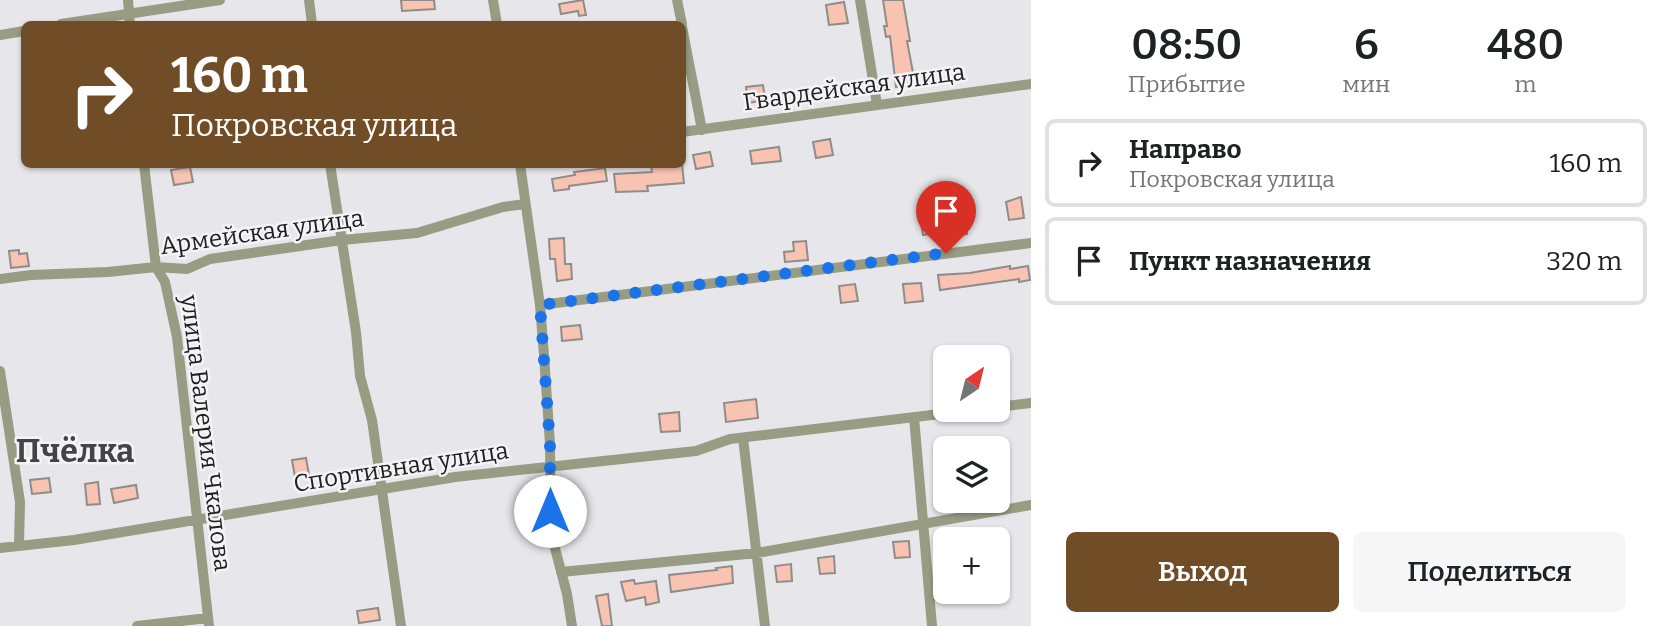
<!DOCTYPE html>
<html lang="ru">
<meta charset="utf-8">
<style>
body{margin:0;font-family:Bitter,serif;background:#f6f6f6;color:#202124;height:100vh;display:flex;flex-direction:column;font-size:26px;white-space:nowrap}
*{box-sizing:border-box;margin:0}
p{font-size:23px;color:#757577}
.icon{flex:none;width:38px;height:38px;fill:none;stroke:currentColor;stroke-width:2;stroke-linecap:round;stroke-linejoin:round}
.map{position:relative;flex:1;overflow:hidden}
.details{display:flex;flex-direction:column;background:#fff;width:630px}
.details>*{flex:none}
.hud{position:absolute;left:21px;top:21px;width:665px;height:147px;border-radius:10px;box-shadow:0 2px 5px #0004;background:#704d27;color:#fff;overflow:hidden}
.needle{width:46px;rotate:35deg}
.tools{position:absolute;left:933px;top:345px;display:grid;gap:14px}
.tools a{display:grid;place-items:center;width:77px;height:77px;border-radius:10px;background:#fff;box-shadow:0 2px 5px #0004;font-size:35px}
.pin{position:absolute;display:grid;place-items:center;width:60px;height:60px;color:#fff;margin:-72px -30px;border-radius:50% 50% 50% 0;rotate:-45deg;box-shadow:0 0 7px #0007}
.pin .icon{rotate:45deg}
.me{position:absolute;width:77px;margin:-38px;rotate:0deg;stroke-linejoin:round;filter:drop-shadow(0 0 5px #0008)}
.turn{display:flex;align-items:center;gap:24px;height:147px;padding:0 35px;font-size:32px}
.turn .icon{width:91px;height:91px;stroke-width:2.5}
.turn b{display:block;font-size:49px;line-height:60px}
.eta{display:flex;justify-content:space-evenly;align-items:center;height:119px;text-align:center}
.eta b{font-size:42px;font-weight:600;line-height:49px}
.button{display:flex;gap:14px;margin-top:auto;padding:14px 35px}
.button a{flex:1;height:80px;border-radius:10px;background:#704d27;color:#fff;font-size:28px;font-weight:600;line-height:80px;text-align:center}
.button a+a{background:#f6f6f6;color:#202124}
ul{padding:0;list-style:none}
li{display:flex;align-items:center;gap:21px;height:88px;margin:0 14px 10px;padding:0 21px;border:4px solid #e0e0e0;border-radius:10px}
li div{flex:1}
li b{display:block;font-size:26px}
li em{font-style:normal}
main{display:flex;flex:1;min-height:0}
.map>svg:first-child{display:block}
.building{fill:#f8c3b1;stroke:#908c8a;stroke-width:2}
.lines{fill:none;stroke-linecap:round;stroke-linejoin:round}
.street{stroke:#979c82;stroke-width:10}
.route{stroke:#1a73e8;stroke-width:12;stroke-dasharray:0 21.6}
.labels{text-anchor:middle;dominant-baseline:central;stroke-width:5;stroke-linejoin:round;paint-order:stroke}
.street-label{font-size:24px;fill:#202021;stroke:#f4f4f8}
.district-label{font-size:32px;font-weight:bold;fill:#444447;stroke:#f4f4f8}
</style>
<main>
<div class="map">
<svg width="1031" height="626" viewBox="0 0 1031 626">
<rect width="100%" height="100%" fill="#e7e7eb"/>
<path class="building" d="M401,0H434L435,9L402,11Z
M583,0L586,15L579,16L578,11L561,14L559,4Z
M883,0H903L910,41H907L915,83L896,87L890,36L886,37L884,26H887Z
M844,2L848,23L829,25L826,5Z
M763,85L765,100L748,103L746,87Z
M830,139L833,155L816,158L813,142Z
M779,147L781,161L752,164L750,151Z
M710,152L713,166L696,169L693,155Z
M682,164L684,183L647,186L648,191L616,192L614,174L652,172L651,166Z
M190,167L193,182L174,185L171,170Z
M605,168L607,181L569,186V189L554,191L552,179L575,175L574,172Z
M1021,197L1024,218L1009,220L1006,202Z
M965,220L967,234L941,238L940,232L923,235L921,223L930,222V225Z
M564,238L565,264H571L572,279L557,281L555,259H550L549,239Z
M806,241L808,260L785,262L784,252L794,251L793,242Z
M19,250V254L27,253L29,266L11,268L9,251Z
M1010,266V269L1028,266L1030,280L1019,282V279L940,290L938,275L970,273Z
M921,283L923,301L905,303L903,284Z
M855,284L858,301L841,303L839,286Z
M580,325L582,339L562,341L561,327Z
M756,399L758,418L726,422L724,403Z
M679,412L680,431L661,432L659,414Z
M306,458L309,475L295,477L292,460Z
M49,478L51,492L32,494L30,480Z
M98,482L100,504L87,505L85,484Z
M136,485L138,498L114,503L111,489Z
M909,541L910,557L895,558L893,542Z
M834,556L835,573L820,574L818,558Z
M791,564L792,581L777,582L775,566Z
M732,566L733,583L671,592L669,575L717,570L716,568Z
M634,580L635,584L656,581L659,602L646,605L645,597L626,601L621,582Z
M608,594L612,626H602L596,596Z
M378,608L380,620L359,623L357,611Z"/>
<g class="lines">
<path class="street" d="M128,0L130,24
M309,0L312,24
M493,0L497,24
M677,0L682,24
M860,0L877,105
M61,24L220,0
M682,27L702,130
M0,35L24,31
M682,132L1031,84
M144,164L156,267L165,282L177,337L209,626
M330,164L356,332L360,376L372,420L401,626
M520,164L540,305L544,355L550,444L551,533L567,594L572,626
M0,279L31,275L108,272L156,267L187,269L210,259L342,240L417,233L503,207L525,204
M540,305L1031,243
M0,371L20,502L19,545
M998,407L1031,403
M914,417L932,626
M743,438L765,626
M0,548L74,540L455,477L696,451L730,439L974,410
M561,572L757,553L1031,505
M137,626L208,618"/>
</g>
<g class="lines">
<path class="route" d="M550,511V444L540,305L946,253"/>
</g>
<g class="labels">
<g class="street-label">
<text transform="translate(854 87) rotate(-8)">Гвардейская улица</text>
<text transform="translate(262 232) rotate(-8)">Армейская улица</text>
<text transform="translate(206 433) rotate(83)">улица Валерия Чкалова</text>
<text transform="translate(401 467) rotate(-9)">Спортивная улица</text>
</g>
<g class="district-label">
<text x="75" y="451">Пчёлка</text>
</g>
</g>
</svg>
<div class="tools">
<a><svg class="needle" viewBox="-14 -14 28 28"><path d="M0-13l5 13h-10z" fill="#e53935"/><path d="M0 13l5-13h-10z" fill="#757577"/></svg></a>
<a><svg class="icon" aria-label="layers" viewBox="0 0 24 24"><path d="M12 4l9 5-9 5-9-5zM3 14l9 5 9-5"/></svg></a>
<a>+</a>
</div>
<div class="pin" style="left:946px;top:253px;background:#d93025"><svg class="icon" aria-label="arrive" viewBox="0 0 24 24"><path d="M6 21V4h12l-3 4 3 4H6"/></svg></div>
<svg class="me" style="left:550px;top:511px" viewBox="-20 -20 40 40"><circle r="19" fill="#fff"/><path d="M0-13L10 11 0 6-10 11z" fill="#1a73e8"/></svg>
<div class="hud">
<div class="turn"><svg class="icon" aria-label="right" viewBox="0 0 24 24"><path d="M7 20v-9h11M14 6l5 5-5 5"/></svg><div><b>160 m</b>Покровская улица</div></div>
</div>
</div>
<section class="details">
<div class="eta">
<div><b>08:50</b><p>Прибытие</p></div>
<div><b>6</b><p>мин</p></div>
<div><b>480</b><p>m</p></div>
</div>
<ul>
<li><svg class="icon" aria-label="right" viewBox="0 0 24 24"><path d="M7 20v-9h11M14 6l5 5-5 5"/></svg><div><b>Направо</b><p>Покровская улица</p></div><em>160 m</em></li>
<li><svg class="icon" aria-label="arrive" viewBox="0 0 24 24"><path d="M6 21V4h12l-3 4 3 4H6"/></svg><div><b>Пункт назначения</b></div><em>320 m</em></li>
</ul>
<div class="button"><a>Выход</a><a>Поделиться</a></div>
</section>
</main>
